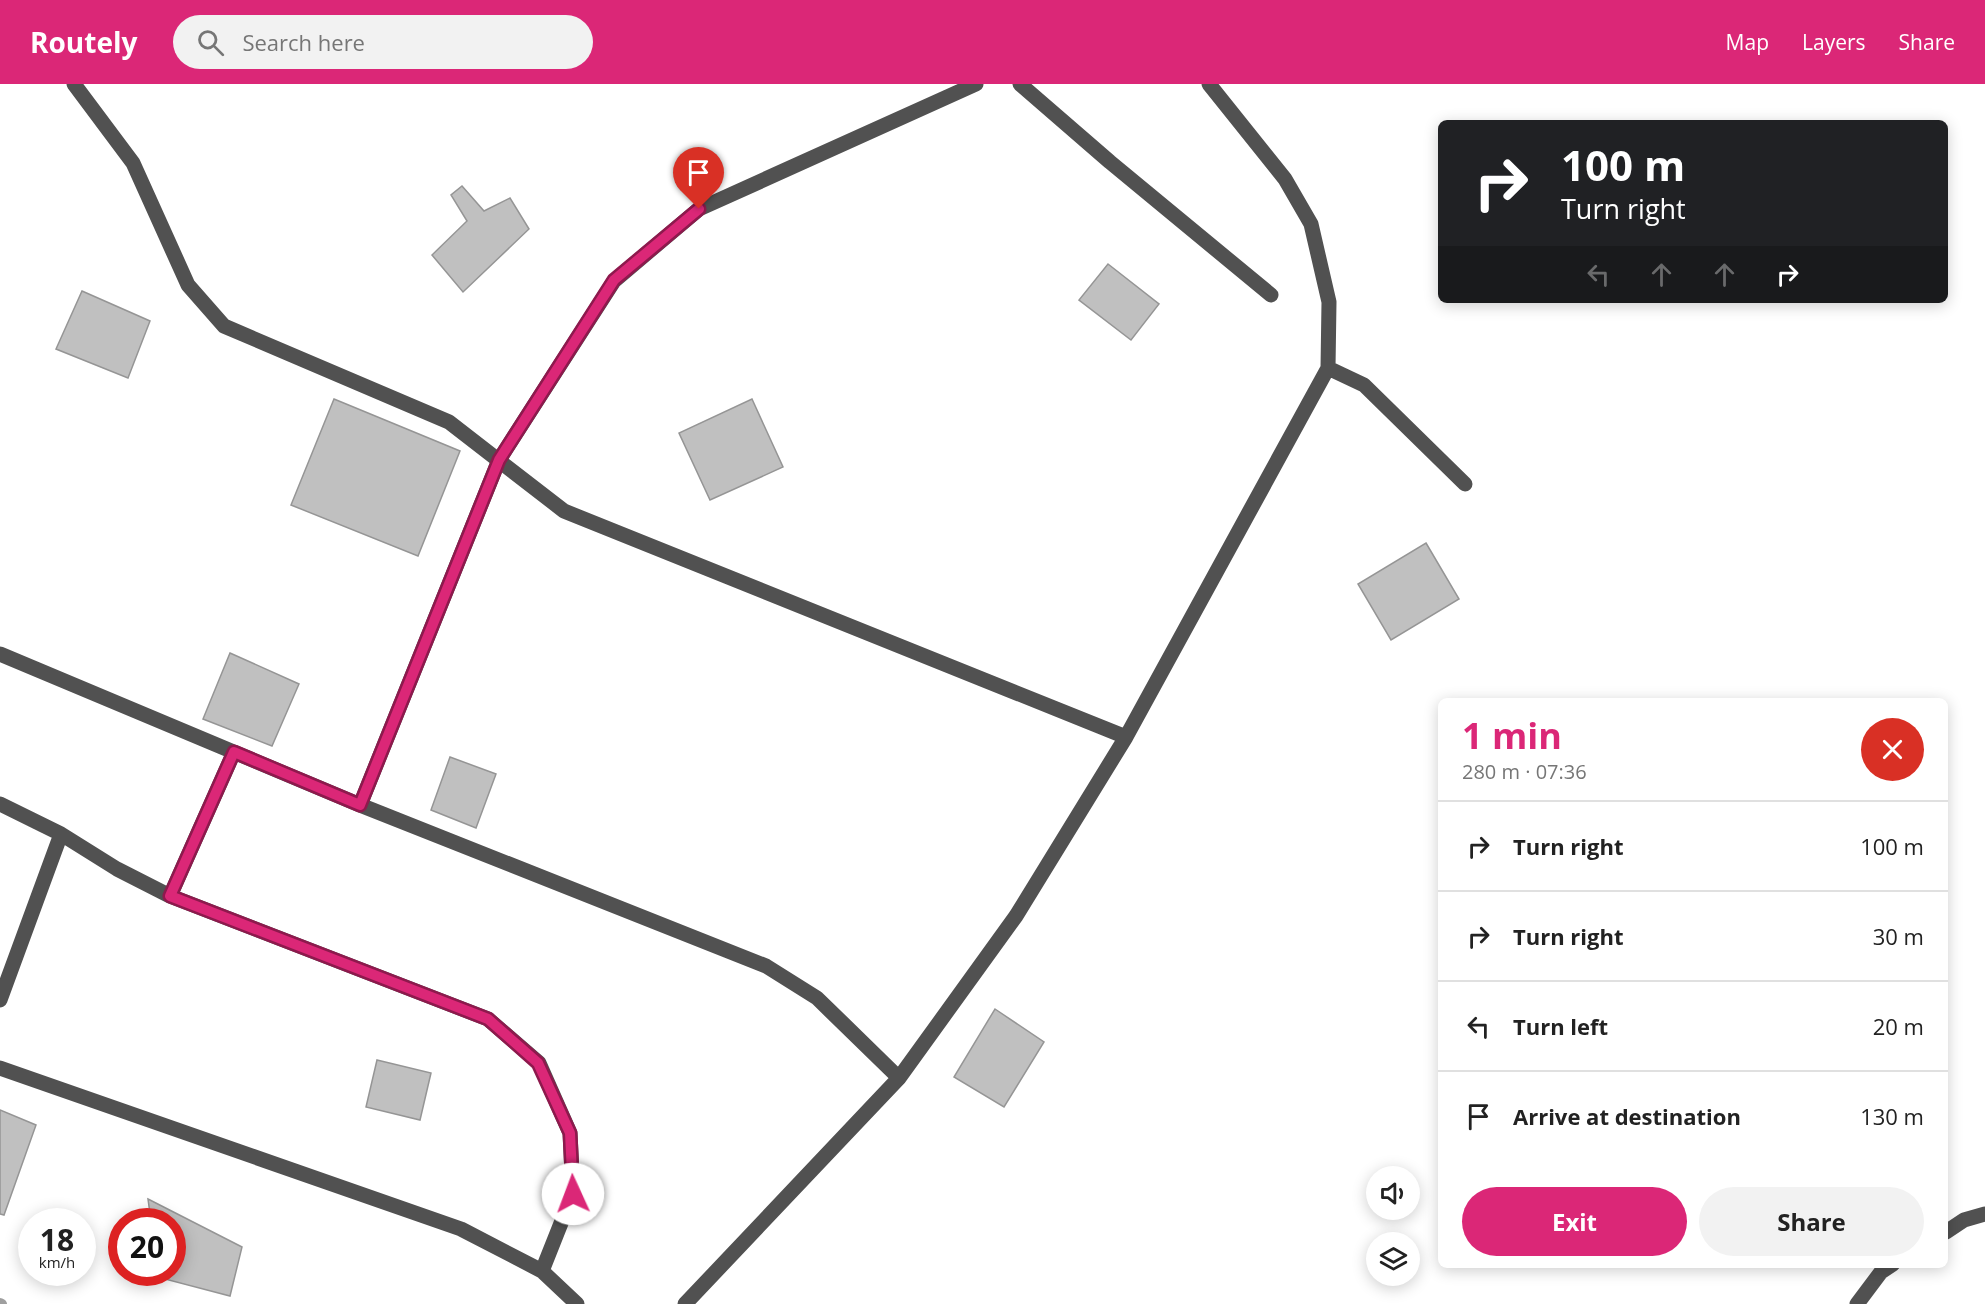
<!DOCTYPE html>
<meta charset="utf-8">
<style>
body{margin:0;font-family:"Open Sans",sans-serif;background:#f2f2f2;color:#222;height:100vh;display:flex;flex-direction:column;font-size:22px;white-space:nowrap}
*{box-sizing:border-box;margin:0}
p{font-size:20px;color:#767676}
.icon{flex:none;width:33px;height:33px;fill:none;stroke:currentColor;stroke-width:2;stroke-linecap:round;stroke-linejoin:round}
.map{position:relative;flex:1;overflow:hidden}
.details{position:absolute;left:1438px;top:614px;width:510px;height:570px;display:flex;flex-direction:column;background:#fff;border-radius:9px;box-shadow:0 3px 15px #0003}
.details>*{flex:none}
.banner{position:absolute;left:1438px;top:36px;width:510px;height:183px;border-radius:9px;box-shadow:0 3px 15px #0003;background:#202124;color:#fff;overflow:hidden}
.tools{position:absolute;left:1366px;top:1082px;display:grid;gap:12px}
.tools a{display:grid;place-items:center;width:54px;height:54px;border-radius:50%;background:#fff;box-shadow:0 3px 15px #0003;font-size:30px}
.speed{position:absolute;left:18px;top:1124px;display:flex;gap:12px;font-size:30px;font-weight:700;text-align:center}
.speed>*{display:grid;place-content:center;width:78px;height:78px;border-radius:50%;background:#fff;box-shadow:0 3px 15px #0003;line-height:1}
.speed small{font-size:15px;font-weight:400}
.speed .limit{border:9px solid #d22;background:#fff;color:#111}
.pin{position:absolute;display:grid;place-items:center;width:51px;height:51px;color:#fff;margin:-62px -26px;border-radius:50% 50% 50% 0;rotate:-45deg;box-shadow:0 0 6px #0007}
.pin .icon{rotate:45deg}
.me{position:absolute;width:66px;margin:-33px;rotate:358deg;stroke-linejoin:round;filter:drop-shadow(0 0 4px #0008)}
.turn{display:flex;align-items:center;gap:21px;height:126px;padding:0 24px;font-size:27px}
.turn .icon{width:78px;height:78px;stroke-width:2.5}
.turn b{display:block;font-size:42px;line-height:51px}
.lanes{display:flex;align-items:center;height:57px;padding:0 24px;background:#0003;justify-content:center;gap:30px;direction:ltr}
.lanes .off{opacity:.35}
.round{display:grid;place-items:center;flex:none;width:63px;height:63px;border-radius:32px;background:#f2f2f2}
.headline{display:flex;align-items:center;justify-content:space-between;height:102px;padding:0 24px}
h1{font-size:36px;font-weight:700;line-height:45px;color:#db2777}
.cta{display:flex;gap:12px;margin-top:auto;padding:12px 24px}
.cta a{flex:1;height:69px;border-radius:36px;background:#db2777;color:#fff;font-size:24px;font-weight:700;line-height:69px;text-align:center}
.cta a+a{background:#f2f2f2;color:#222}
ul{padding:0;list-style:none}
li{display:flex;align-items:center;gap:18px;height:90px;padding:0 24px;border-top:2px solid #e0e0e0}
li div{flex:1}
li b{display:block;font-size:22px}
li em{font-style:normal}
header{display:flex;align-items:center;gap:36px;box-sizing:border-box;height:84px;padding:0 30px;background:#db2777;color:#fff}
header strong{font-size:28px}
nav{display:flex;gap:33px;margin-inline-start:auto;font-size:21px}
.search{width:420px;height:54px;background:#f2f2f2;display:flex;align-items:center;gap:15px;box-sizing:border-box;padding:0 21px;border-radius:33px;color:#767676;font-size:22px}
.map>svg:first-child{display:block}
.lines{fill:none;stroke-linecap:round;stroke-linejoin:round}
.stream{stroke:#9f9f9f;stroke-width:10}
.building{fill:#c0c0c0;stroke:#959595;stroke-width:1.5}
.minor{stroke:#515151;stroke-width:15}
.route-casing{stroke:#8e194d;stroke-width:15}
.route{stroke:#db2777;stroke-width:10}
</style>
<header>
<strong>Routely</strong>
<div class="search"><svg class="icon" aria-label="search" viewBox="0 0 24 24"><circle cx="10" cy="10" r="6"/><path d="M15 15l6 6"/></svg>Search here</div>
<nav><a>Map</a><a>Layers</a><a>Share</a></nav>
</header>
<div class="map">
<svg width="1985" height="1220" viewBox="0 0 1985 1220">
<rect width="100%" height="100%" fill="#fff"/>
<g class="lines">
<path class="stream" d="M0,1219L2,1220"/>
</g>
<path class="building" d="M462,102L484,127L510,114L529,145L463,208L432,171L467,137L451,111Z
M1108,180L1159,220L1131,256L1079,216Z
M82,207L150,237L128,294L56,265Z
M334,315L460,367L418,472L291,421Z
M752,315L783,383L710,416L679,349Z
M1426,459L1459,515L1391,556L1358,500Z
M230,569L299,600L272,662L203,635Z
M450,673L496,690L476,744L431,726Z
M995,925L1044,958L1004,1023L954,993Z
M377,976L431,989L420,1036L366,1023Z
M0,1026L36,1041L4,1131L0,1130Z
M148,1115L242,1163L230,1212L161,1194L160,1188H172V1137H151Z"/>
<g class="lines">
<path class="minor" d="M74,0L133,79L188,201L224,242L449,338L564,427L1126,653
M1020,0L1110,78L1271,211
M1328,284L1364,301L1465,400
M0,570L360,721L766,882L817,914L899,994
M0,720L61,750L117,785L170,812L488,935L539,979L570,1049L573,1109L542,1187
M360,721L499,376L614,197L699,125L976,0
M170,812L234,668
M0,916L61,750
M0,984L461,1145L542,1187L577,1220
M1946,1148L1964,1136L1985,1130
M685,1220L899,994L1016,832L1126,653L1328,284L1329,218L1311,140L1285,95L1209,0
M1857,1220L1881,1188L1893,1180"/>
</g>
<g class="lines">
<g class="route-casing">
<path id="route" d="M573,1110L570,1049L538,979L488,935L170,812L234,668L360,721L499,376L614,196L699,125"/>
</g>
<use href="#route" class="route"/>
</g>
</svg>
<div class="tools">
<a><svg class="icon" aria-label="sound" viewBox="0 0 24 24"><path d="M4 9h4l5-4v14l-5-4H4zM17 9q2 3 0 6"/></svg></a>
<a><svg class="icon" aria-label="layers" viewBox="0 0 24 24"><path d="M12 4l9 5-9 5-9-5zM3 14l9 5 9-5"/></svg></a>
</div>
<div class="speed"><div>18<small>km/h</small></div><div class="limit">20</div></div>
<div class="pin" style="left:699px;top:125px;background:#d93025"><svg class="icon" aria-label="arrive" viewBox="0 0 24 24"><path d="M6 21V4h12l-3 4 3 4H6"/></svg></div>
<svg class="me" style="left:573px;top:1110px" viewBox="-20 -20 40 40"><circle r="19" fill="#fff"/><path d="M0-13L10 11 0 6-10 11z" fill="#db2777"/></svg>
<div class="banner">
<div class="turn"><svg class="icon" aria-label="right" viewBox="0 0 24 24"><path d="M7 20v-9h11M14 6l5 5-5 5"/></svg><div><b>100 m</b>Turn right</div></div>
<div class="lanes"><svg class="icon off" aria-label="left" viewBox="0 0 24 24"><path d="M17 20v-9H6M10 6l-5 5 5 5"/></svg><svg class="icon off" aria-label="ahead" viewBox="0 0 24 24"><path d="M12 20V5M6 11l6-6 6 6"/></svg><svg class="icon off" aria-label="ahead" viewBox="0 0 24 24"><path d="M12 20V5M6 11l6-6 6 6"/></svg><svg class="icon" aria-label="right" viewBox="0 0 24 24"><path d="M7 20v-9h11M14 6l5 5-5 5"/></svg></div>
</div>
<section class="details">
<div class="headline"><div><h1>1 min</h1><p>280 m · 07:36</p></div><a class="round" style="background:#d93025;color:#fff"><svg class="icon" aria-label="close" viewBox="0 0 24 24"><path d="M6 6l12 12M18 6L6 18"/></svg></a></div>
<ul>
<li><svg class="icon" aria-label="right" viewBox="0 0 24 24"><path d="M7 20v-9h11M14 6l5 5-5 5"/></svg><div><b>Turn right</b></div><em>100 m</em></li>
<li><svg class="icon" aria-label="right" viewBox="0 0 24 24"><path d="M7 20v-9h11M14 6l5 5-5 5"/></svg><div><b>Turn right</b></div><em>30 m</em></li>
<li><svg class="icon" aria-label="left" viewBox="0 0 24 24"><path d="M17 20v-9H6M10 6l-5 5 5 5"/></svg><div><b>Turn left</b></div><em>20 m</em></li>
<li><svg class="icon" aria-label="arrive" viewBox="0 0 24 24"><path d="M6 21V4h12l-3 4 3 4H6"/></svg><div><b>Arrive at destination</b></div><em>130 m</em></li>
</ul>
<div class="cta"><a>Exit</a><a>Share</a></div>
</section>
</div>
